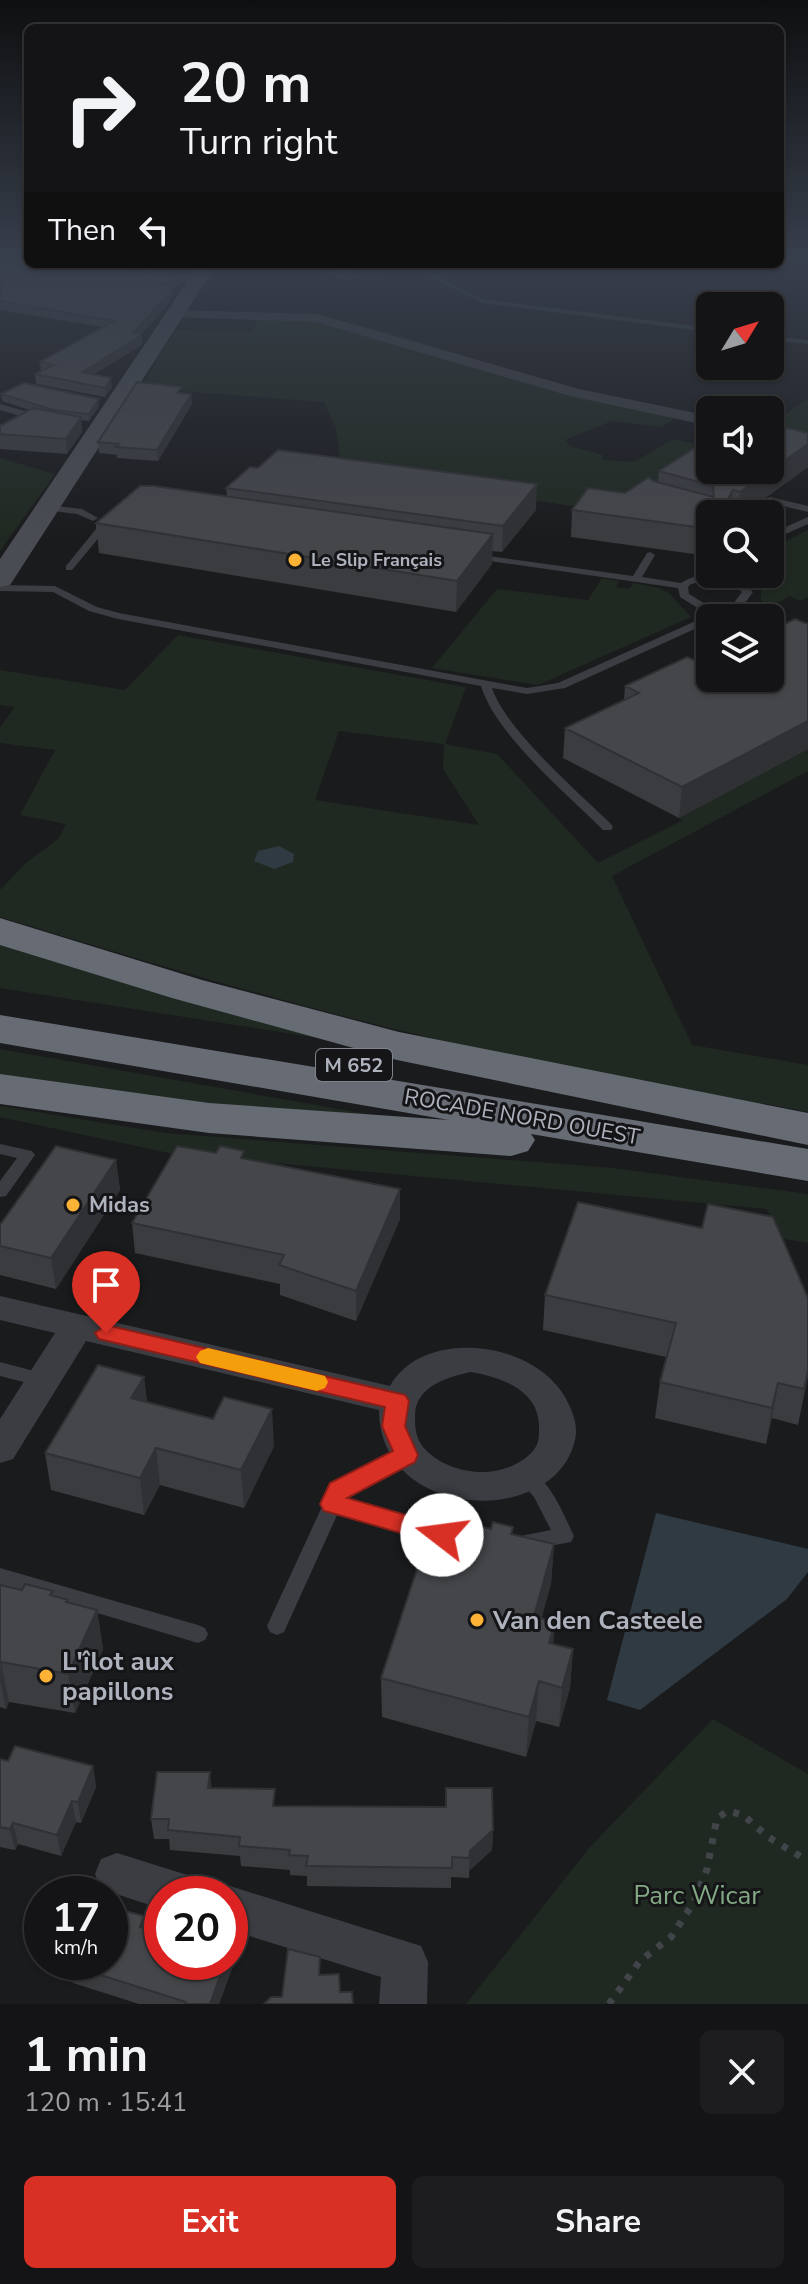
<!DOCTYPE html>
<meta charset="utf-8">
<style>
body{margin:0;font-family:"Nunito Sans",sans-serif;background:#1d1d1f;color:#f1f3f6;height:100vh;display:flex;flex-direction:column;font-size:30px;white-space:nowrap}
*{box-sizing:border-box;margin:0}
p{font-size:26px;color:#9d9ea1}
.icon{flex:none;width:44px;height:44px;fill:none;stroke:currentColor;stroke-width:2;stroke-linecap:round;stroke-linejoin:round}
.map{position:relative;height:2004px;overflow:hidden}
.drawer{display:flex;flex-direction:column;background:#141416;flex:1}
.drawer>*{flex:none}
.top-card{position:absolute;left:24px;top:24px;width:760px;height:244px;border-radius:12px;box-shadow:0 2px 6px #0004,0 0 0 2px #333335;background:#141416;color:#f1f3f6;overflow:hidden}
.needle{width:52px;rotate:52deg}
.controls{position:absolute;left:696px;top:292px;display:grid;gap:16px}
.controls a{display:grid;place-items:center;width:88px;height:88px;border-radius:12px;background:#141416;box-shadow:0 2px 6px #0004,0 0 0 2px #333335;font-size:40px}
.speed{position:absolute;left:24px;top:1876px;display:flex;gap:16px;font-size:40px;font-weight:700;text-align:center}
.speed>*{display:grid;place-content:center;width:104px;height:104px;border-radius:50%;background:#141416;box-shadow:0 2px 6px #0004,0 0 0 2px #333335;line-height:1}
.speed small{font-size:20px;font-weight:400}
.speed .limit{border:12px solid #d22;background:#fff;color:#111}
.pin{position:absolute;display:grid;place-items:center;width:68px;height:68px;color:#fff;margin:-82px -34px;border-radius:50% 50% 50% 0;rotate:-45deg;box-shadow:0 0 8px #0007}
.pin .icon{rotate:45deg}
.me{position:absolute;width:88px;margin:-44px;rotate:285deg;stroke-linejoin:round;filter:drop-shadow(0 0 6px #0008)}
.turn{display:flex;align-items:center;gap:28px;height:168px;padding:0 24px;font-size:36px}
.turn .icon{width:104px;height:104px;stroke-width:2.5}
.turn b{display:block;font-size:56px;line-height:68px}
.then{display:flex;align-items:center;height:76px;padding:0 24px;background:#0003;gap:16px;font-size:30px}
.round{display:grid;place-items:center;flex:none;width:84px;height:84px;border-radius:12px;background:#1d1d1f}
.head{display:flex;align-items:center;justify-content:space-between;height:136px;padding:0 24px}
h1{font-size:48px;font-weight:700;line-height:60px}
.action{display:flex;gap:16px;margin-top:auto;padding:16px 24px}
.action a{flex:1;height:92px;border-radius:12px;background:#d93025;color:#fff;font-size:32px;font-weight:700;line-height:92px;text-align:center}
.action a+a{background:#1d1d1f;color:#f1f3f6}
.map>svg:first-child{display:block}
.green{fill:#202921;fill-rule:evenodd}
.water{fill:#2f3a42}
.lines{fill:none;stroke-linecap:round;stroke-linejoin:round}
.stream{stroke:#2f3a42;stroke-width:4}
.path{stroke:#414449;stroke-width:7;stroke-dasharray:6 9;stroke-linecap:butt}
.lane{fill:#3b3d42;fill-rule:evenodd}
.street{fill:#3b3d42;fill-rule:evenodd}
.secondary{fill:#494c52;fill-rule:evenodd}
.highway{fill:#676b74;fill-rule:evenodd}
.wall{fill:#3a3c40}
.shaded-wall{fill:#303134}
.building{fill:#44464a;stroke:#303134;stroke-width:2}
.route{fill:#d93025;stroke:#8d1f18;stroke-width:2}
.slow{fill:#f59e0b}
.poi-dot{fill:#fcb234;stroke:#151518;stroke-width:3}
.labels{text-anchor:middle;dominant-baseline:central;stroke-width:6;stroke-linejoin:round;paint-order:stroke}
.far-poi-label{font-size:18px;font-weight:bold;fill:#adb2bd;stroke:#151518;text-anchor:start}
.shield{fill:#151518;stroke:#7f838c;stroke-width:2}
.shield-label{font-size:20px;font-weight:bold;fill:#adb2bd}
.street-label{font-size:22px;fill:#adb2bd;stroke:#151518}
.poi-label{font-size:22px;font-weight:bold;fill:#adb2bd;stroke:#151518;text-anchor:start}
.near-poi-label{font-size:26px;font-weight:bold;fill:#adb2bd;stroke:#151518;text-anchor:start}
.near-park-label{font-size:26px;fill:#83a984;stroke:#151518}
</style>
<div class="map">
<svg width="808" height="2004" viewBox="0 0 808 2004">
<rect width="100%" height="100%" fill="#1a1b1d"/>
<path class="green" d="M261,312C360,314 452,354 545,383C588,396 632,406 676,418L661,427L612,421L565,440L570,446L603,455V460L634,462L673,439L695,444L710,434V457L626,513L342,475L336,428L324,402L140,388L176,330L252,332Z
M808,398V437L770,426Z
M0,458L55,474L0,551Z
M808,530V597L800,601L789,596L776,604L786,609H773L761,600V588L744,574H770V549Z
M602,578L619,581L616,587L629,589L633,583L659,588L670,594L691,617L538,685L432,668L497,589L588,600Z
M178,635L466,687L445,744L497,754L598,863L683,820L679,818L808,749V771L612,876L692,1045L808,1065V1112C699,1091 588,1074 480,1049C318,1013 159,966 0,917V890L26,863L58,839L66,824L20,815L55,750L0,743V727L15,707L0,705V670L125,690ZM339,731L444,744L443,769L479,825L315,800Z
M0,942L331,1040L0,988Z
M0,1049L429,1125L207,1108L0,1077Z
M0,1106L165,1133L613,1168L808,1194V1243L779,1238L767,1209L169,1153L0,1117Z
M713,1719L808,1774V2004H466L590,1847Z"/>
<path class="water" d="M279,846L294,854L293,862L274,869L254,861L258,851Z
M656,1513L808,1549V1572L787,1599L640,1710L607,1700Z"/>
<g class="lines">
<path class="stream" d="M410,264L482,301L710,330
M770,338L808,342"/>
<path class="path" d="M609,2004L640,1961L671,1937L694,1902L707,1869L717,1818L728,1811L743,1815L768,1837L808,1861"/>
<path class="lane" d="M0,404L45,417L46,419L42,422L0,410Z
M770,497L808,506V512L767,502V498Z
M48,505L82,509L98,518L93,521L77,514L45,510L43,508Z
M808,517V524L770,541V534Z
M96,523H102L106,529L72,570H66V566L96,529Z
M650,552L655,555L642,577L681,583C703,568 735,573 753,592L742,607L765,618H751L734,611L718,618H710V622L565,688L527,694L492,688C506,730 578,792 611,824L613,827L611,830H603C566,793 496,735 481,686L118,619L89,611L53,592L0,591V585L55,586L97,607L119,613L527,688L558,683L709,615L680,597L678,588L476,559L471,556L473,554L633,576L647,553ZM712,580L731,584L742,592L733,604L717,611L689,594L688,587L691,584Z
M770,619L808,635V642L770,626Z
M0,1144L32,1151L35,1155L6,1196L0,1197V1181L17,1158L0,1154Z
M0,1362L49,1375L52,1380L49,1385L43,1387L0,1376Z
M406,1448L412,1450L415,1455L412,1460L346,1495L344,1500L454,1530L457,1536L454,1542L447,1544L338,1513L284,1632L277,1635L270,1632L267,1626L332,1485Z
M525,1469C550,1477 563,1514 574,1536L571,1542L523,1551L516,1549L513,1543L516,1537L551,1530L534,1497L516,1476L518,1471Z
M0,1568L198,1625L205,1628L208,1634L205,1640L198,1643L0,1584Z"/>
<path class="street" d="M12,257H28V262L14,260Z
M68,264H107L198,276L205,280L198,284L75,268Z
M175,310L317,314L579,389L710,416V426L570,396L316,322L170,317L168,314Z
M0,1296L390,1386C424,1325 542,1341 569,1405C574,1415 578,1428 575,1440C555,1529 379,1521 379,1410L86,1341L13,1459L0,1463V1419L55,1333L0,1320ZM470,1372C501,1377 540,1390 539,1428C539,1437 539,1444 533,1451C505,1482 449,1477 423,1447C416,1438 415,1429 415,1418C414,1387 445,1378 470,1372Z
M117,1853L200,1879L206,1894H162V1909L101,1889L95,1874L101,1859Z
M230,1886L421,1946L428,1962L427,2004H379L381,1977L230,1930V1894H213Z"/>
<path class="secondary" d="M199,264H217L14,579L10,585L0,587V559Z"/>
<path class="highway" d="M0,918L202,980L399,1032L808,1113V1145L397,1060L172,998L0,945Z
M0,1015L808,1149V1181L531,1134L535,1140L528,1151L511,1156L209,1133L0,1104V1074L209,1103L449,1120L0,1043Z"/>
</g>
<path class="wall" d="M0,260L71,268L177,277L178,285L172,289L173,295L167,306L141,334L142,343L140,346L94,374L112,387L105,397L36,384L35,374L41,372L40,362L102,327L0,310Z
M302,264H405V266L344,281Z
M182,393L192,404L158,461L117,458V455L99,453L98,442Z
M1,394L99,399V406L89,421L81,420L82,432L67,454L0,449V426L30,410L2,401Z
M808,433V467L743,514H710V553L708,556L571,537L572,510L658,483L659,471Z
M226,488L536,510L502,552L492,551V564L456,612L99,553L96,523L227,496Z
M808,624V749L679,818L563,758L565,728L624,700L625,686L701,663Z
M245,1159L400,1189V1219L356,1321L280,1295V1284L135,1253L132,1223Z
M116,1160L120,1190L56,1289L0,1275V1225Z
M545,1295L808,1298V1376L798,1425L772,1418L766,1444L655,1418L660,1382L666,1357L543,1330Z
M144,1377L147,1402L274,1446L244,1508L160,1485L144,1515L51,1490L45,1453Z
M513,1527L512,1534L554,1544L551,1584L541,1618L553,1644L573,1649L570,1688L559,1727L536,1721L526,1757L382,1717L381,1678L491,1529Z
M0,1585L68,1600V1603L97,1610L103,1649L75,1713L9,1702L6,1709L0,1707Z
M0,1759L8,1761L93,1766L96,1787L81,1823L76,1822L61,1856L18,1844L15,1850L0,1847Z
M212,1789L276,1806L493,1830L492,1850L469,1871V1878L451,1877V1888L307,1886V1876L290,1875V1870L241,1866L240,1856L170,1850L169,1839H154L151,1819Z
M146,1929L235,1960L219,2004H139L73,1983L69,1965Z"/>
<path class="shaded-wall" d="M388,264H405V266L344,281V275Z
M177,277L178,285L172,289L173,295L167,306L136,339L141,334L142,343L140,346L83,381L82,372L132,333L163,285Z
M111,378L112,387L105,397V388Z
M191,394L192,404L158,461L157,450Z
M99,399V406L89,421V414Z
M81,417L82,432L67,454L66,439Z
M808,444V467L743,514H737L740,492Z
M537,484L536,510L502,552L503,526Z
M733,490L730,514H719Z
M493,534L492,564L456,612L457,581Z
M808,721V749L679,818L682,787Z
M116,1160L120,1190L56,1289L51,1258Z
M400,1189V1219L356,1321V1291Z
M144,1377L148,1414L131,1398Z
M778,1383L772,1418L766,1444L772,1408Z
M272,1409L274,1446L244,1508L241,1470Z
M156,1448L160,1485L144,1515L140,1478Z
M554,1544L551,1584L531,1656L534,1616Z
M97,1610L103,1649L75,1713L68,1674Z
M555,1622L552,1661L549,1643Z
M573,1649L570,1688L559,1727L562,1688Z
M1,1662L9,1702L6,1709L0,1680Z
M539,1681L536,1721L526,1757L529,1717Z
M93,1766L96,1787L81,1823L78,1802Z
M210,1772L212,1793L208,1788Z
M72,1801L76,1822L61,1856L57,1835Z
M13,1823L18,1844L15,1850L10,1829Z
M493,1830L492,1850L469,1871L470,1851Z
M144,1916L147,1935L140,1927Z
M233,1942L235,1960L219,2004H210L225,1962H230V1949Z"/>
<path class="building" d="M5,258L28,261V264H47L71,268L78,264H85L177,277L163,285L172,286L167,297L132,333L141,334L139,337L82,372L111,378L105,388L35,374L54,365L40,362L114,321L0,301V260Z
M317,264H388L344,275Z
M137,382L182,387L177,393L191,394L157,450L116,447L119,444L98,442Z
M24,383L99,399L89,414L54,410L1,394Z
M33,408L81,417L66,439L0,434V426Z
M770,424L808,433V444L740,492L733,490L719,514H710V529L572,510L588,488L625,493L649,477L653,481L714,497L713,486L659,471L710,438V470H770Z
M278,450L537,484L503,526L226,488L250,467L258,468Z
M140,486H154L493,534L457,581L96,523Z
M795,619L808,624V721L682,787L565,728L639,693L625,686L687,657L701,663L710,659V678H770V631Z
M56,1146L116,1160L51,1258L0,1246V1225Z
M177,1146L216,1153L220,1146L244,1151L241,1158L400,1189L356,1291L279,1265L284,1255L132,1223Z
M578,1202L702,1228L708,1204L773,1217L808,1298V1371L804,1389L778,1383L772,1408L660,1382L676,1323L545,1295Z
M98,1365L144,1377L131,1398L213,1419L224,1397L272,1409L241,1470L156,1448L140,1478L45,1453Z
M435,1515L491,1529L493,1522L513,1527L511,1534L554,1544L534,1616L555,1622L549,1643L573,1649L562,1688L539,1681L529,1717L381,1678Z
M25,1584L53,1591L50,1595L68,1600L66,1602L97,1610L68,1674L1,1662L0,1665V1585L22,1590Z
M15,1746L93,1766L78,1802L72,1801L57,1835L13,1823L10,1829L0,1827V1759L8,1761Z
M157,1772H210L208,1788L275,1789L273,1806L446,1807V1788H492L493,1830L470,1851L469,1858L452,1857V1868L306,1866L308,1856L289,1855L290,1850L239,1846L240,1837L168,1830L169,1819H151Z
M110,1907L144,1916L140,1927L162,1934V1962H225L210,2004H185L186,2002L69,1965L70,1962H110Z
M288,1949L320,1957L319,1975L339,1974L340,1992H352L353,2004H264L271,1997H282Z"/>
<linearGradient id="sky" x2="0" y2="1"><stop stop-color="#0e0f10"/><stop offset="0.48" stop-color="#383f4c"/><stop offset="1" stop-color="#383f4c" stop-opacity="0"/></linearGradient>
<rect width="808" height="537" fill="url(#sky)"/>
<path class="route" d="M106,1325L405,1395L409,1401L405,1426L418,1455L415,1462L347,1498L451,1528L454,1535L451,1542L442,1545L332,1513L324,1511L320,1504L330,1483L393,1451L382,1426L385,1407L99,1339L95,1333Z"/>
<path class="slow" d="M208,1348L317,1374L325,1376L328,1382L325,1388L317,1391L200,1363L196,1357L200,1351Z"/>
<g class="poi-dot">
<circle cx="295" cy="560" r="8"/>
<circle cx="73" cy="1205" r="8"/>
<circle cx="477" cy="1620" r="8"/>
<circle cx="46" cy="1676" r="8"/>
</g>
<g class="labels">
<g class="far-poi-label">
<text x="311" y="560">Le Slip Français</text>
</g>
<rect class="shield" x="316" y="1049" width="76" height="32" rx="6"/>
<g class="shield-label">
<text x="354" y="1065">M 652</text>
</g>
<g class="street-label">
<text transform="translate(522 1117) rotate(10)">ROCADE NORD OUEST</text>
</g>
<g class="poi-label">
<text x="89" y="1205">Midas</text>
</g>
<g class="near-poi-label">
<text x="493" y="1620">Van den Casteele</text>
<text x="62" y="1661">L'îlot aux<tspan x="62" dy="30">papillons</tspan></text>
</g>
<g class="near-park-label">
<text x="697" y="1895">Parc Wicar</text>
</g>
</g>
</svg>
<div class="controls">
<a><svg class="needle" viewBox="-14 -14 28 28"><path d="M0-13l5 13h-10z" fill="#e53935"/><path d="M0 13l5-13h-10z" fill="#9d9ea1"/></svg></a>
<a><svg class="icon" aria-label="sound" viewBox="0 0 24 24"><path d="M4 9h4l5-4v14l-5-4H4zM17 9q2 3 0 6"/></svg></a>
<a><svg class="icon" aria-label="search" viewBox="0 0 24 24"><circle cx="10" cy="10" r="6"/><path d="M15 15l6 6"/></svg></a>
<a><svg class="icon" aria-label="layers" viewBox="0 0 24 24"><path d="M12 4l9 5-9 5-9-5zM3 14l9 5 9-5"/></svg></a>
</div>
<div class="speed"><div>17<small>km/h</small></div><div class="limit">20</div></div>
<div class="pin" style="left:106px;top:1333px;background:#d93025"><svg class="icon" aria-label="arrive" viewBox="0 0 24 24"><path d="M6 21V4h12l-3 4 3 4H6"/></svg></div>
<svg class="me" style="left:442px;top:1535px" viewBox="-20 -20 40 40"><circle r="19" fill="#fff"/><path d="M0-13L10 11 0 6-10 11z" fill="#d93025"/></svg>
<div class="top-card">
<div class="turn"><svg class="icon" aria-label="right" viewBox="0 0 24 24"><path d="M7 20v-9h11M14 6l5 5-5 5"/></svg><div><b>20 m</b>Turn right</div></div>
<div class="then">Then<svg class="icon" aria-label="left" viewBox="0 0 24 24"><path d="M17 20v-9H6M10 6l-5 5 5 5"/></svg></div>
</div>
</div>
<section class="drawer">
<div class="head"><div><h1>1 min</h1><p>120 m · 15:41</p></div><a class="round"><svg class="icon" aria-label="close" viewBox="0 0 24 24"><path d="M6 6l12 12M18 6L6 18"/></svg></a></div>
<div class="action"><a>Exit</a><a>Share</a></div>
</section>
